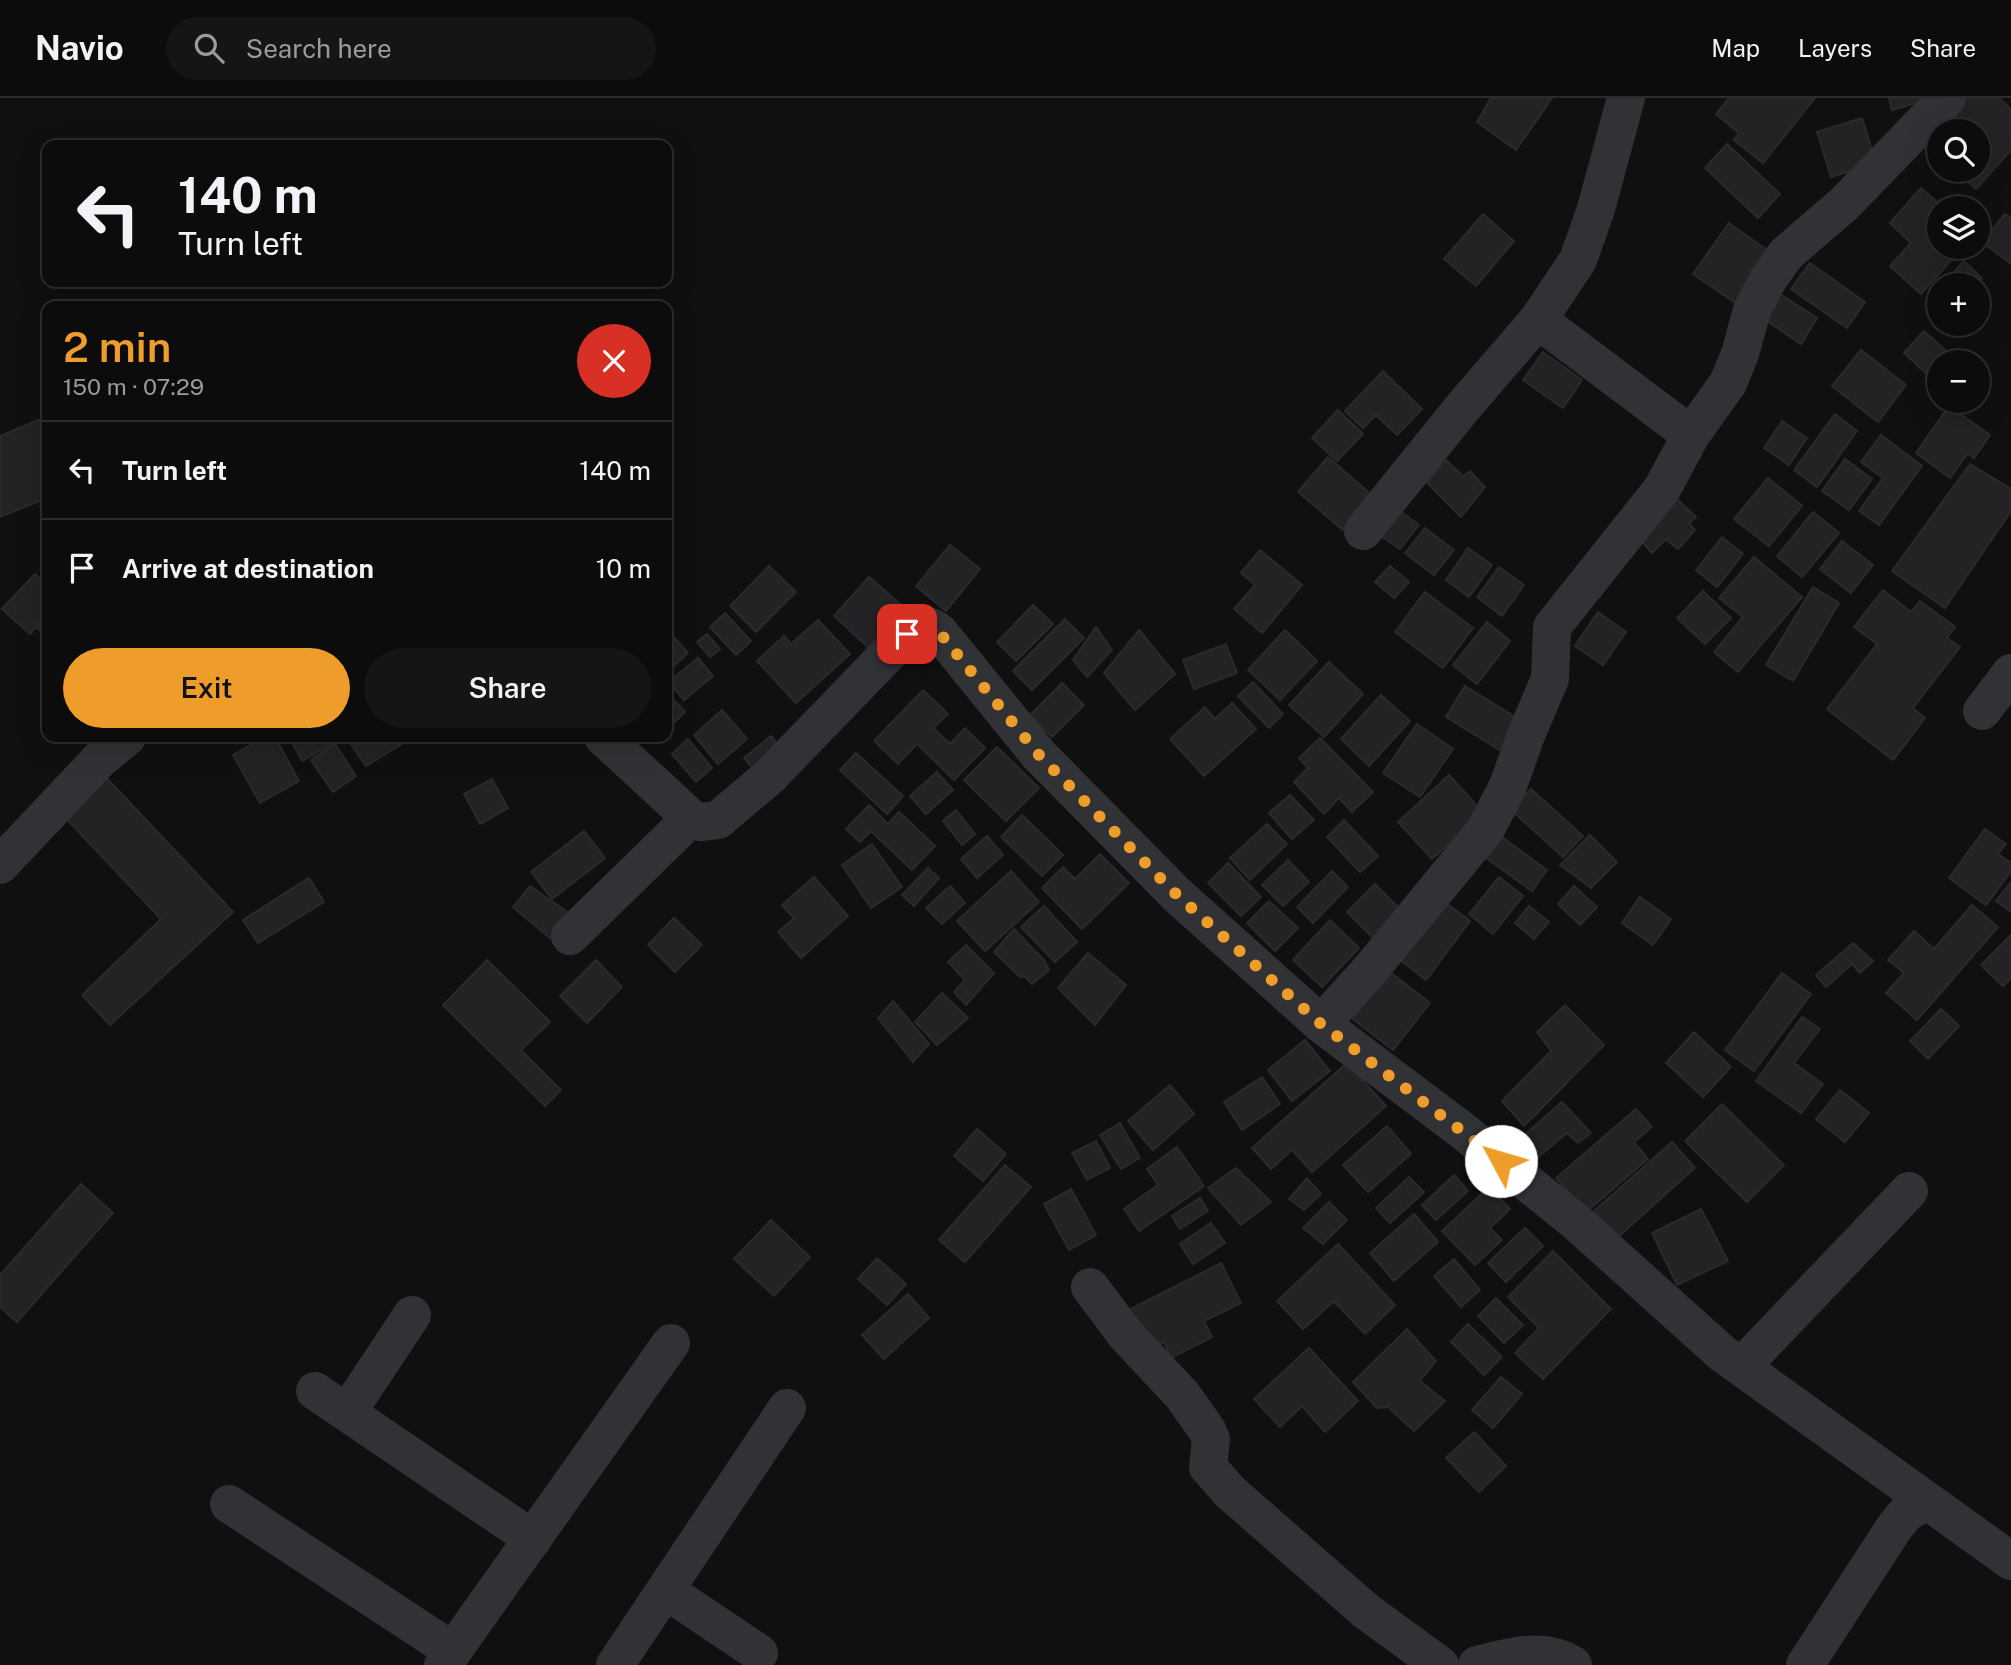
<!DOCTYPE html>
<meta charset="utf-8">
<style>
body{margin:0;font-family:"Public Sans",sans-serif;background:#151516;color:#f1f3f6;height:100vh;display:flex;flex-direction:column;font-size:26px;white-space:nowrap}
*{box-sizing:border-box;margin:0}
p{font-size:23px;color:#9a9b9d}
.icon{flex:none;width:38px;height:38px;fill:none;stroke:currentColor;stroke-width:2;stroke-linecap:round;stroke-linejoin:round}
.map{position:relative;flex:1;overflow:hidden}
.sheet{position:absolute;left:42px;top:203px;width:630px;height:441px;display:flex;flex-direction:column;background:#0c0c0d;border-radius:14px;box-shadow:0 7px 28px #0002,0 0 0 2px #2c2c2e}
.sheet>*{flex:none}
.hud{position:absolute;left:42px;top:42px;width:630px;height:147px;border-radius:14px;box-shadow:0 7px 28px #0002,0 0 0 2px #2c2c2e;background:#0c0c0d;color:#f1f3f6;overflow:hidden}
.buttons{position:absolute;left:1927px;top:21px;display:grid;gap:14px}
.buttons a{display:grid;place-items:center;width:63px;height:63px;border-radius:50%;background:#0c0c0d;box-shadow:0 7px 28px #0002,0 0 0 2px #2c2c2e;font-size:35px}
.pin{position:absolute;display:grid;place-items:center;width:60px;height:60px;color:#fff;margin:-30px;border-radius:14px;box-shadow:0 4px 10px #0006}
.me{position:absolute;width:77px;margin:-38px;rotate:309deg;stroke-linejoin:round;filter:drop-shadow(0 0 5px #0008)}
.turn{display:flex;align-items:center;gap:24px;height:147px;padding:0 21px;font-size:32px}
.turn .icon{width:91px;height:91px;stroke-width:2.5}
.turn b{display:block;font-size:49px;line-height:60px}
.round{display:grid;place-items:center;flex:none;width:74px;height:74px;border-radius:37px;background:#151516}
.head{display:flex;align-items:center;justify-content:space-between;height:119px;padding:0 21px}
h1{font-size:42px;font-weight:600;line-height:52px;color:#ef9d2a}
.cta{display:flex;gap:14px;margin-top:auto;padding:14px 21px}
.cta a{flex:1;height:80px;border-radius:42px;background:#ef9d2a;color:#111;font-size:28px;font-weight:600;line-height:80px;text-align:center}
.cta a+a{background:#151516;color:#f1f3f6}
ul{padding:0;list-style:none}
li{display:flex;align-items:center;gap:21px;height:98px;padding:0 21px;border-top:2px solid #2c2c2e}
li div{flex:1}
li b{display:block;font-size:26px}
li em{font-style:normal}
header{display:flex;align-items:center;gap:42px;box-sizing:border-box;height:98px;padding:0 35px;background:#0c0c0d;border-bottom:2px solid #2c2c2e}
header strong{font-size:33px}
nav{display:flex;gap:38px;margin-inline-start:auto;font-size:24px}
.search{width:490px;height:63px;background:#151516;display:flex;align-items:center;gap:18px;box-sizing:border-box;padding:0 24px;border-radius:38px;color:#9a9b9d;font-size:26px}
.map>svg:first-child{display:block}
.building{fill:#232325;stroke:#2a2a2d;stroke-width:2}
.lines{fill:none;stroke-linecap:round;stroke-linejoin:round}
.minor{stroke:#313236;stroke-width:38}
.route{stroke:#ef9d2a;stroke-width:12;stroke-dasharray:0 21.6}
</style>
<header>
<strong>Navio</strong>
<div class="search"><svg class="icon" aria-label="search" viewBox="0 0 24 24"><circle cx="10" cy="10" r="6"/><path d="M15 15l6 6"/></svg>Search here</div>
<nav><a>Map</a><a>Layers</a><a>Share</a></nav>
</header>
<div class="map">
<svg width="2011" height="1567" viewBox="0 0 2011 1567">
<rect width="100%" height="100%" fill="#101011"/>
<path class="building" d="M1491,0H1552L1516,52L1477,24Z
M1729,0H1815L1763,65L1734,42L1739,35L1716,16Z
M1889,0H1933L1892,12Z
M1961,0H1999L2011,11V52L1976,91L1955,72H1978V33H1946L1938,26Z
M1862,20L1876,65L1831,79L1817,34Z
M1727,46L1780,96L1758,120L1705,70Z
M1921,90L1944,110H1939V149H1963L1921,196L1890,168L1911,145L1890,125Z
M1483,116L1514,143L1476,188L1444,161Z
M2005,116L2011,120V166L1982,144Z
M1729,125L1775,158L1740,208L1693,176Z
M1964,163L1982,180L1976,187H1942Z
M1810,165L1865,204L1847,230L1791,191Z
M1939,190V213L1928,202Z
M1780,196L1817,220L1801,246L1764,221Z
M1924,233L1952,258L1947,264H1939V273L1932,281L1904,255Z
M1861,252L1906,287L1878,324L1832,288Z
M1543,254L1582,282L1563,310L1523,282Z
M1383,273L1422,311L1397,337L1376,317L1363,330L1345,313Z
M1949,308L1990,337L1974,360L1968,355L1950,380L1916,355Z
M1338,312L1363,336L1337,363L1312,340Z
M1835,316L1857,333L1817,389L1794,372Z
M43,320L47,333V400L0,419V338Z
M1782,323L1807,340L1789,367L1764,350Z
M1881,337L1922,368L1879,427L1859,413L1883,380L1861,364Z
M1328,359L1373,398L1343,432L1298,394Z
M1845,361L1872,381L1849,412L1822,393Z
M1446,362L1463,378L1470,373L1485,389L1461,419L1427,385Z
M1970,366L2011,391V413L1945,510L1892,473Z
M1768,380L1802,408L1769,448L1734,421Z
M1677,401L1696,419L1689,425L1695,432L1678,451L1666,441L1652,455L1638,439Z
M1400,413L1419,427L1400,451L1381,438Z
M1813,414L1839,435L1802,479L1777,458Z
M1425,430L1454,452L1434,477L1405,455Z
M1722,439L1743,456L1717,489L1696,472Z
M1842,443L1873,467L1851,495L1820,471Z
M950,447L980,471L946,513L916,488Z
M1468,450L1492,467L1469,499L1446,482Z
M1260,452L1302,487L1262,535L1234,511L1255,487L1241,475Z
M1754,459L1802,499L1738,574L1714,554L1743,519L1719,500Z
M769,468L796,494L756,534L730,508Z
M1390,468L1409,484L1394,500L1375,484Z
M1499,469L1524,487L1502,518L1477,499Z
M35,476L47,487V517L30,536L2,511Z
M869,479L904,509L869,550L834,518Z
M1813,489L1839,505L1793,583L1766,567Z
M1883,492L1911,514L1920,503L1955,529L1947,540L1960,549L1913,610L1925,620L1893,662L1827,611L1877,546L1854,529Z
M1703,493L1731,520L1705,546L1677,520Z
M1425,494L1473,530L1443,570L1395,534Z
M1033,507L1053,526L1016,563L997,544Z
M1598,514L1626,534L1603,567L1575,548Z
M725,515L751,543L736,557L710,529Z
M47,516V539L36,529Z
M1065,521L1084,540L1032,592L1013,573Z
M818,522L850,556L796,605L757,563L784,538L791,546Z
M1487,524L1510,543L1477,586L1453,567Z
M1096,529L1112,552L1087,579L1073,562Z
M1139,532L1175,576L1135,612L1104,575Z
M1285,532L1317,563L1280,602L1248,572Z
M668,533L688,555L667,574V535Z
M707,536L720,551L710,559L697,544Z
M1226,546L1237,575L1194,591L1183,562Z
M698,560L713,578L684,602L668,584Z
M1329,564L1363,596L1324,639L1289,607Z
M1253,584L1283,616L1269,630L1238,598Z
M1062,585L1084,607L1052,639L1030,617Z
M1465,588L1522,623L1503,654L1446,619Z
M923,592L948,616L933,630L950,646L965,630L985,650L954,682L917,646L898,666L874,643Z
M667,595L685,614L667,632Z
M1381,597L1410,623L1369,668L1341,641Z
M1232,605L1256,631L1204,678L1170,641L1205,609L1215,621Z
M722,612L747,641L718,666L694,637Z
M1417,626L1453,651L1420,699L1383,675Z
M771,638L782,651L755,673L744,660Z
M266,639H275L299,683L260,705L233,657Z
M293,639H345L302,663L290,641Z
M346,639H413L366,668Z
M1320,640L1373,694L1352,714L1339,700L1324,716L1294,684L1308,670L1299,660Z
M688,641L712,670L696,684L672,656Z
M335,646L356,678L333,694L311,662Z
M997,649L1039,690L1006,723L964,682Z
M856,655L903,698L887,716L840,672Z
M98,671L233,814L110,927L82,897L161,821L57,711Z
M937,674L953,692L926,716L910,698Z
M1449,677L1483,714L1432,761L1398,724Z
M492,681L508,710L480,726L464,696Z
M1531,691L1583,738L1563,759L1511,712Z
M1290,697L1314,722L1292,741L1269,715Z
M869,707L888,726L899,714L935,748L912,772L871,733L860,744L846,731Z
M956,712L975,736L962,747L943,723Z
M1022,717L1063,757L1042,778L1001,739Z
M1344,722L1378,758L1360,774L1327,739Z
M1267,726L1287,746L1250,782L1230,760Z
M1985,731L2006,746L1998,756L2011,765V773L1986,807L1949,780Z
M584,733L605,760L552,801L531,774Z
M1590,737L1617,764L1591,790L1560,767Z
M987,738L1003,757L977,780L961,761Z
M1502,739L1547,772L1532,793L1486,760Z
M872,746L902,789L871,810L842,767Z
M1100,756L1129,785L1082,831L1042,790L1063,769L1075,781Z
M1288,762L1309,784L1283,808L1262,787Z
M1228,765L1261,799L1241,818L1208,785Z
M928,770L939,780L914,808L902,797Z
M1011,773L1039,804L985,853L957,823Z
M1332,773L1348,789L1313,825L1297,809Z
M814,779L848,818L801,860L778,834L794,820L782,807Z
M1499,779L1523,798L1493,836L1469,816Z
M309,780L324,804L258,845L243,822Z
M2011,784V814L1996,803Z
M1375,786L1403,814L1375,842L1347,814Z
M530,788L577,821L556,845L513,809Z
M950,788L965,805L942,826L926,810Z
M1574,788L1597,809L1580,827L1558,806Z
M1640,799L1671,821L1653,847L1622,825Z
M1442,802L1470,823L1426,882L1399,861Z
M1269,803L1298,830L1275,853L1247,825Z
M1972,807L1998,829L1917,922L1886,895L1904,875L1888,862L1914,833L1934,851Z
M1044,808L1077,844L1055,864L1021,829Z
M1529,808L1549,824L1534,841L1515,825Z
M674,820L702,847L675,874L648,847Z
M1330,822L1359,850L1322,889L1293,862Z
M1014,831L1044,862L1049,872L1032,886L1024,878L1020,879L994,854Z
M2011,837V880L2003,888L1981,867Z
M1853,845L1873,863L1860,875L1852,866L1826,889L1816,877Z
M966,847L994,875L966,907L954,894L965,882L948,864Z
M1088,855L1126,887L1095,927L1058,890Z
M487,862L550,924L521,952L561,992L545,1008L443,907Z
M596,862L622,889L587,925L560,898Z
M1390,874L1430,905L1393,952L1353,921Z
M1782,875L1811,896L1754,973L1725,952Z
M942,895L968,920L937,947L915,924Z
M893,903L929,946L913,964L878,920Z
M1565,907L1604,947L1524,1028L1502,1003L1551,953L1537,934Z
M1941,911L1959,928L1928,961L1910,943Z
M1802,919L1820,931L1794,965L1823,986L1801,1015L1756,983Z
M1694,934L1731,969L1703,999L1666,965Z
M1305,942L1330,973L1292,1003L1268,972Z
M1347,965L1386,1008L1312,1074L1292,1052L1271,1071L1252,1050Z
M1262,979L1280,1006L1242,1032L1224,1004Z
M1170,987L1194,1016L1153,1052L1128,1023Z
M1840,992L1869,1015L1845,1044L1816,1021Z
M1562,1004L1591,1035L1578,1045L1567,1035L1538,1059L1522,1039Z
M1722,1006L1784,1067L1747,1104L1685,1043Z
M1636,1011L1652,1029L1634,1044L1648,1061L1586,1114L1556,1080Z
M1120,1025L1140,1060L1121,1071L1100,1037Z
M1387,1028L1411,1056L1368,1094L1343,1067Z
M977,1031L1006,1056L983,1083L954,1058Z
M1096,1043L1110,1070L1087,1082L1072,1055Z
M1672,1044L1695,1070L1617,1140L1594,1113Z
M1177,1049L1204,1088L1139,1133L1124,1111L1158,1087L1147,1071Z
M1005,1067L1031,1089L965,1164L939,1142Z
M1236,1070L1271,1104L1241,1127L1208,1090Z
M1454,1077L1468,1093L1436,1122L1422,1107Z
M1409,1079L1424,1094L1390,1125L1376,1110Z
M1307,1080L1321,1096L1304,1112L1289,1101Z
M81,1086L113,1115L17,1224L0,1209V1177Z
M1489,1089L1510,1111L1490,1130L1502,1142L1475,1167L1442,1133Z
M1071,1091L1096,1137L1069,1152L1044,1106Z
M1200,1100L1208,1113L1180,1131L1172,1118Z
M1329,1104L1347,1122L1323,1146L1303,1130Z
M1701,1111L1728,1163L1677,1187L1652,1135Z
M1414,1116L1438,1144L1394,1183L1370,1155Z
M771,1122L810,1159L774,1198L734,1161Z
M1211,1125L1225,1145L1193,1166L1180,1146Z
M1525,1130L1543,1148L1506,1184L1488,1165Z
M1338,1146L1395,1207L1365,1236L1334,1203L1303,1231L1277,1203Z
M1553,1153L1611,1211L1543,1281L1515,1255L1539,1230L1508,1199Z
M877,1160L906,1186L887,1207L858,1181Z
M1454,1161L1480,1192L1461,1209L1434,1178Z
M1221,1165L1241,1205L1204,1223L1212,1239L1171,1260L1164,1244L1149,1252L1129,1212Z
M908,1196L929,1220L884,1261L862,1237Z
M1496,1200L1523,1227L1504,1245L1478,1218Z
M1468,1226L1502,1259L1484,1277L1451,1244Z
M1407,1231L1436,1263L1420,1283L1445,1303L1414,1333L1388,1309L1377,1310L1353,1284Z
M1309,1250L1358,1303L1325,1334L1302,1308L1280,1329L1254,1301Z
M1501,1279L1522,1296L1493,1330L1472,1312Z
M1474,1334L1506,1368L1479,1394L1446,1360Z"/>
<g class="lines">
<path class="minor" d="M1538,222L1691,337
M1363,433L1463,309L1538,222L1578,162L1596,111L1626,0
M1982,613L2011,575
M603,639L691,720L700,724L718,722L770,678L907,536C919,526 927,524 939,534L1039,657L1177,797L1321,926L1463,1033L1576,1124L1723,1256L2011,1463
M0,767L99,662L127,639
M570,838L691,720
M1321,926L1370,872L1486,731L1508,688L1526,637L1550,581L1552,529L1662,391L1691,337L1728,285L1740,256L1752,212L1769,180L1786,156L1844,106L1947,0
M1090,1189L1126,1237L1183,1298L1207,1332L1211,1341L1208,1369L1230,1394L1366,1513L1440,1567
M1741,1269L1909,1093
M315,1293L533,1441
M347,1315L412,1217
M229,1406L453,1553
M665,1492L759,1555
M443,1567L671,1245
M615,1567L787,1310
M1477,1567C1509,1559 1544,1548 1573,1567
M1805,1567L1894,1430L1906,1415L1927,1403"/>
</g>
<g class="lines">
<path class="route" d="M907,536C919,526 927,524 939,534L1039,657L1177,797L1321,926L1501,1063"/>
</g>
</svg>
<div class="buttons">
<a><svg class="icon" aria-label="search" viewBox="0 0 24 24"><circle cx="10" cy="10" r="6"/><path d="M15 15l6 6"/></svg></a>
<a><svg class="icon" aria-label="layers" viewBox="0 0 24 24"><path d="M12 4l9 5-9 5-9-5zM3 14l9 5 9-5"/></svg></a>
<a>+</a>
<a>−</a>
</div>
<div class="pin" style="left:907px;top:536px;background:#d93025"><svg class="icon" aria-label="arrive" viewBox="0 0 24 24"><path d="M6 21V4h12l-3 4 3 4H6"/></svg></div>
<svg class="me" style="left:1501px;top:1063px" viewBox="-20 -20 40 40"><circle r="19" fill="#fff"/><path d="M0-13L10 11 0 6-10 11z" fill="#ef9d2a"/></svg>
<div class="hud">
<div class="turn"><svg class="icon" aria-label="left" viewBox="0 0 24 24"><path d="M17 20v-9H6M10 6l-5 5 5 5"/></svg><div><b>140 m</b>Turn left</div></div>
</div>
<section class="sheet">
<div class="head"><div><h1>2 min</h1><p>150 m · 07:29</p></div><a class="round" style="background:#d93025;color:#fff"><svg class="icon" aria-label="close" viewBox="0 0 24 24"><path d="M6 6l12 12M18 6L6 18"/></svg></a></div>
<ul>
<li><svg class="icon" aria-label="left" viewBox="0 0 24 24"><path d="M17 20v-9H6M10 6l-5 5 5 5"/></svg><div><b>Turn left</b></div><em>140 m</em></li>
<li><svg class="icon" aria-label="arrive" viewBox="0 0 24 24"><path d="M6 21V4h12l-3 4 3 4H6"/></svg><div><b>Arrive at destination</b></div><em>10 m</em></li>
</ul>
<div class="cta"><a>Exit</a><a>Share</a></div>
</section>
</div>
